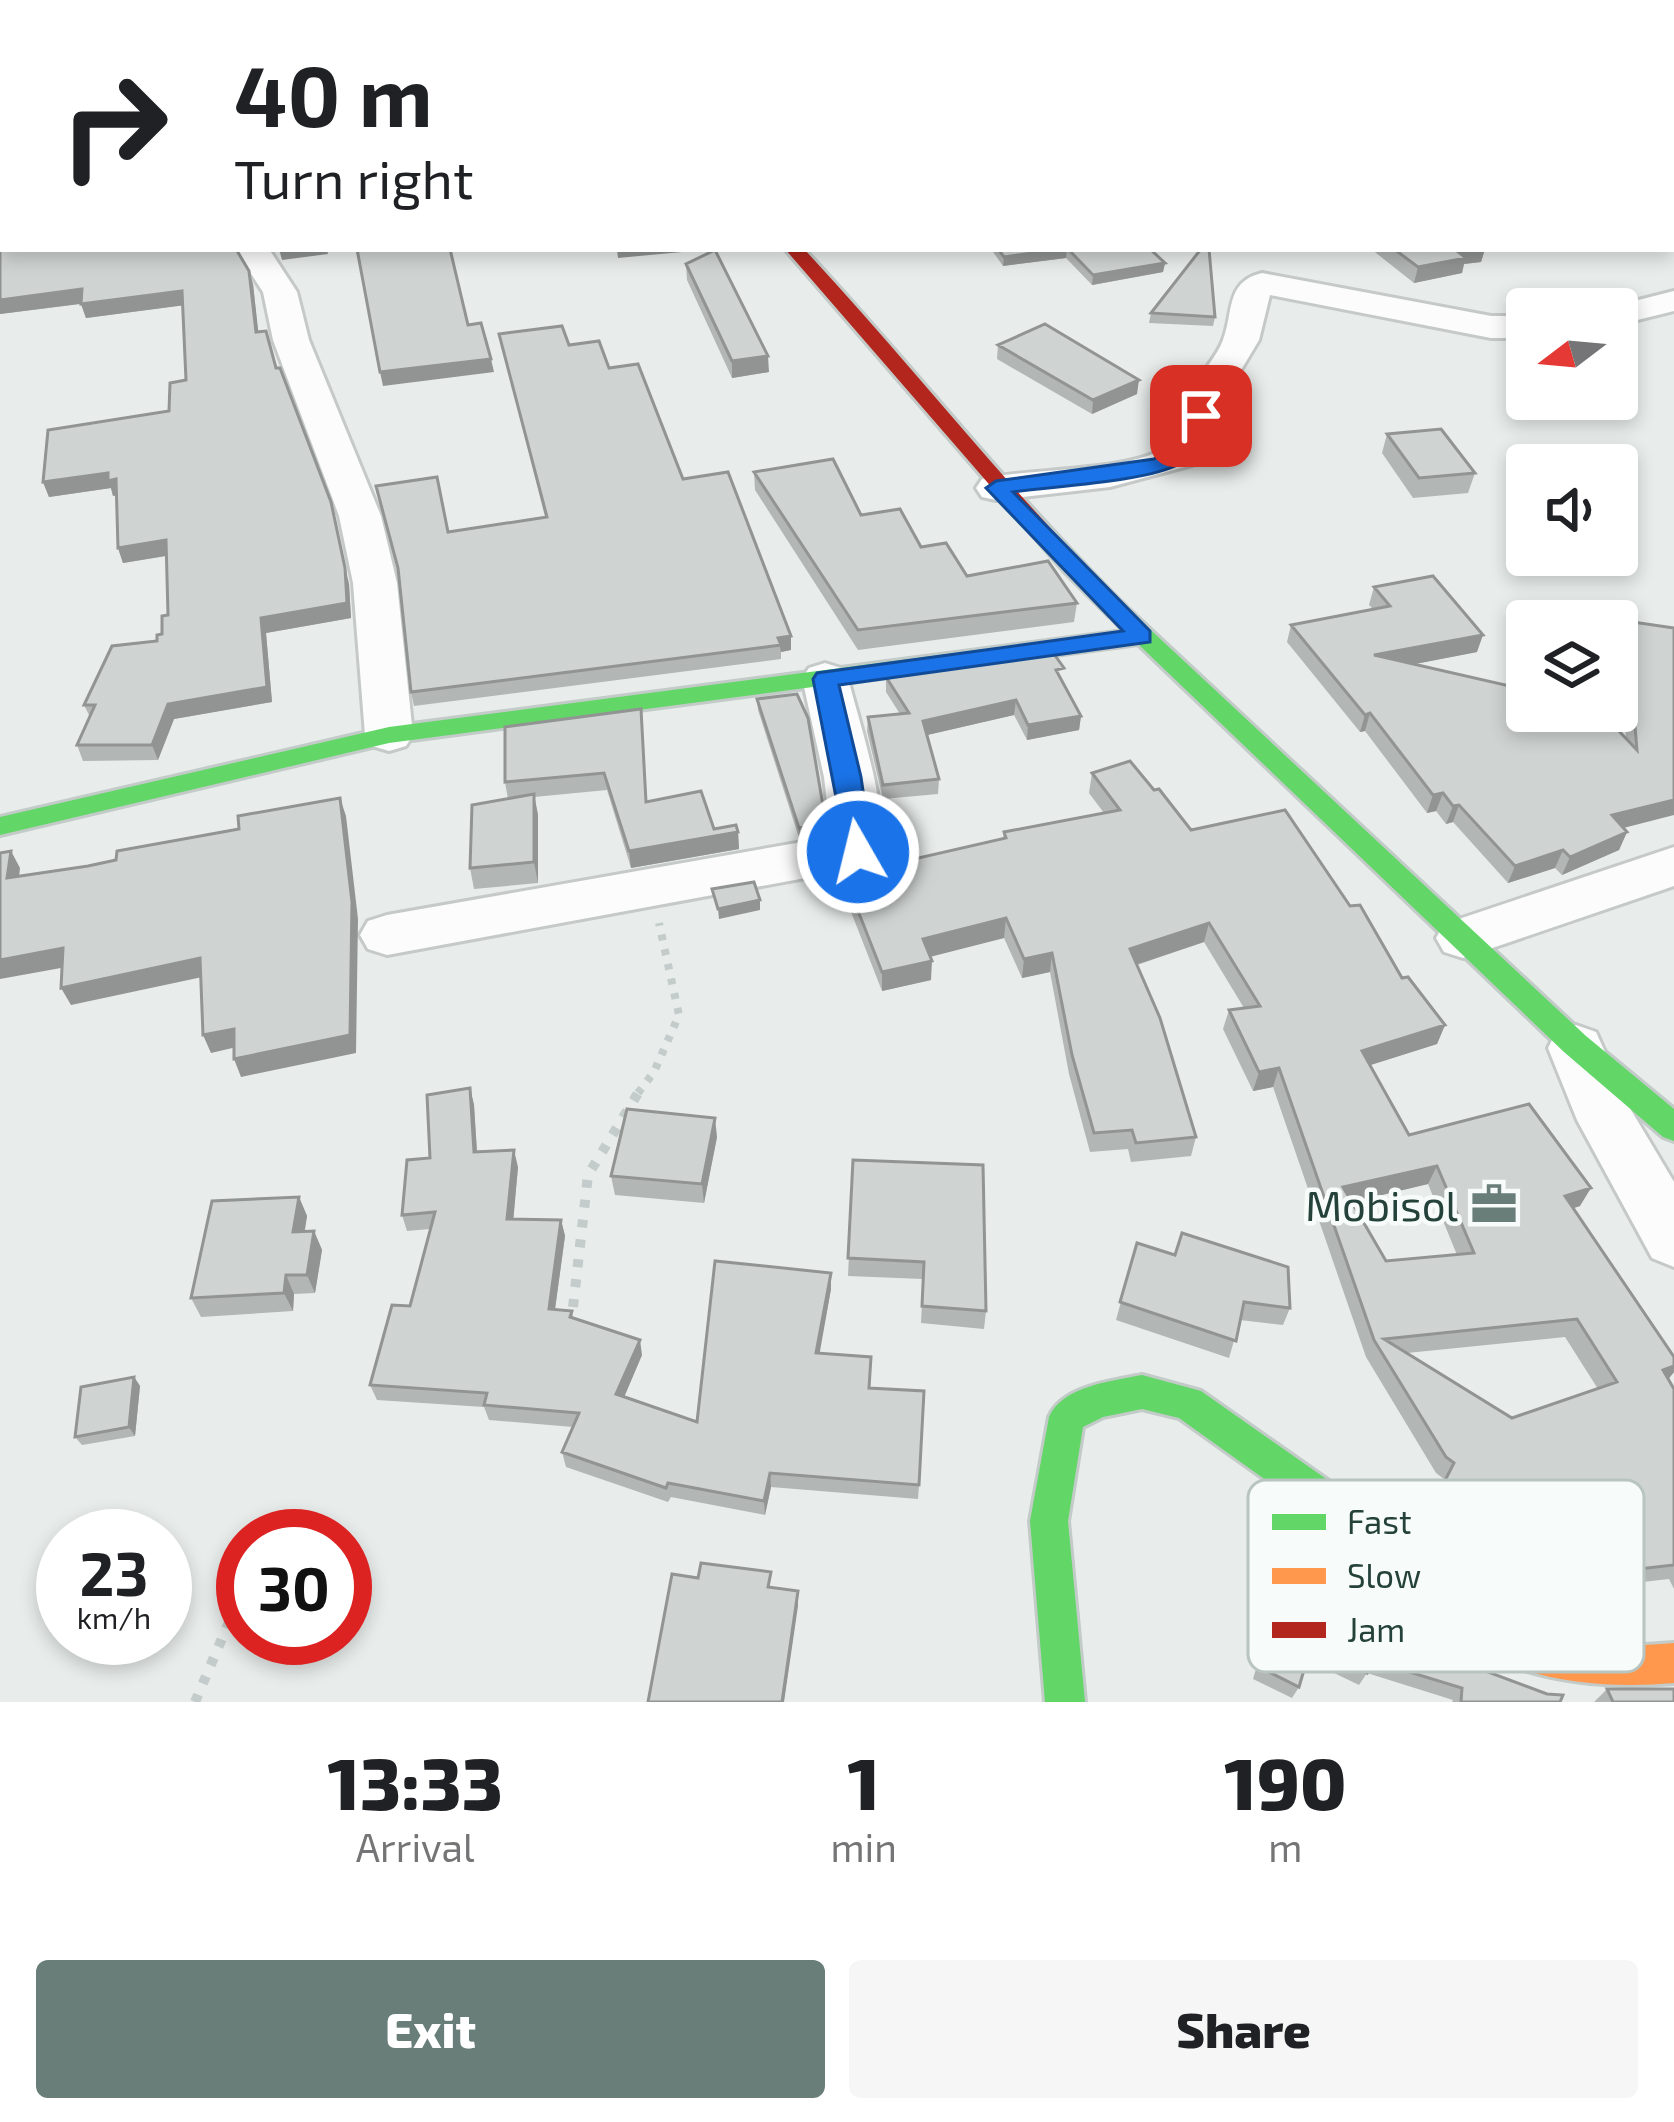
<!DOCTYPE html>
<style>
body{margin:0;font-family:"Exo 2",sans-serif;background:#f6f6f6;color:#202124;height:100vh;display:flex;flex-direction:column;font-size:45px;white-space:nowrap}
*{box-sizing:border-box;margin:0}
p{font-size:39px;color:#757577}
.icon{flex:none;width:66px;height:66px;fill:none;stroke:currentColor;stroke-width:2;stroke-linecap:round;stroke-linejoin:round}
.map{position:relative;height:1702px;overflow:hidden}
.sheet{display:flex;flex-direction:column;background:#fff;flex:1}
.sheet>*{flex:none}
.hud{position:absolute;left:0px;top:0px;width:1674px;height:252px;box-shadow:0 6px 18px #0003;background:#fff;color:#202124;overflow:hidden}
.needle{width:78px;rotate:254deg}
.fabs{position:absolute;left:1506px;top:288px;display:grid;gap:24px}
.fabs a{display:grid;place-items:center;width:132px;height:132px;border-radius:12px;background:#fff;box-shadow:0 6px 18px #0003;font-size:60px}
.speed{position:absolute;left:36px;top:1509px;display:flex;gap:24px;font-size:60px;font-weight:700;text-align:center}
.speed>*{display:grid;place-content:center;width:156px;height:156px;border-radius:50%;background:#fff;box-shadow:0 6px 18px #0003;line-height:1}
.speed small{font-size:30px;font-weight:400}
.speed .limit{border:18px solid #d22;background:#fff;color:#111}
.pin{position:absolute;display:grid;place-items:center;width:102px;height:102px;color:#fff;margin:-51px;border-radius:24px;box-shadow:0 6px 18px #0006}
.me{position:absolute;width:132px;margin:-66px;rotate:352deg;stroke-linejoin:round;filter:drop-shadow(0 0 9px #0008)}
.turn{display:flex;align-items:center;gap:42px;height:252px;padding:0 36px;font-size:54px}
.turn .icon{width:156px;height:156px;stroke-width:2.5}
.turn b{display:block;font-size:84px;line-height:102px}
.eta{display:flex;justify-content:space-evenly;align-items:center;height:204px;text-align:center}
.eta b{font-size:72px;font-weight:800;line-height:84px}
.button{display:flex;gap:24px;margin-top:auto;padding:24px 36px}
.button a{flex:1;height:138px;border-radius:12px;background:#697e78;color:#fff;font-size:48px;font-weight:800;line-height:138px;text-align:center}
.button a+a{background:#f6f6f6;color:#202124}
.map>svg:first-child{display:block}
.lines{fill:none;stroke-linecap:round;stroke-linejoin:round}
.street-casing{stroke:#c5cac8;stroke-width:6}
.fast-casing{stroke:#c3cbc8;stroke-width:6}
.slow-casing{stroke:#c3cbc8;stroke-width:6}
.jam-casing{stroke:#c3cbc8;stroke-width:6}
.path-far1{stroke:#c3ccca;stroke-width:8;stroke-dasharray:6 9;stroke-linecap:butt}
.path{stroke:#c3ccca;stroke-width:10;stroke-dasharray:8 12;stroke-linecap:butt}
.street{fill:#fcfcfc;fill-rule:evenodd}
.fast{fill:#63d668;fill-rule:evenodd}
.slow{fill:#ff974d;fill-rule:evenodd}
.jam{fill:#b3261e;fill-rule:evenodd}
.wall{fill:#b2b6b5;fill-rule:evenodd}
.shaded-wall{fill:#919493}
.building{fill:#cfd4d2;stroke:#919493;stroke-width:3;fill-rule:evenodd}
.route{fill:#1a73e8;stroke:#114b97;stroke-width:3}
.labels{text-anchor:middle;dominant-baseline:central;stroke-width:9;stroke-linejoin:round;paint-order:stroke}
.near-poi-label{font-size:42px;fill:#24423a;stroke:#f7fbf9;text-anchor:end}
.key{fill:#f7fbf9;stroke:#b8c4c0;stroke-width:3}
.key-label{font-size:33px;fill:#24423a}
</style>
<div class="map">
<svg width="1674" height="1702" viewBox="0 0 1674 1702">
<rect width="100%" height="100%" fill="#e8edeb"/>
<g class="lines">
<g class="street-casing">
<path id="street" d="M0,108H3V126H0Z
M235,249H269L297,292L309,340L381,516L397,583L413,735L406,746L389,751L372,746L365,735L353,583L339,516L273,340L263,292Z
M1262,273L1491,316H1527V338H1491L1270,295L1259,340L1229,390L1211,442L1192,465L1110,487L996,500L982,497L976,488L982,479C1029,468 1130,472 1166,447C1183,435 1184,405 1193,387C1202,371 1217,357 1223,340C1234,312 1225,282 1262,273Z
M1674,291V311L1617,325V309H1603Z
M825,663L841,668L848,678C858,719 896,830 876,865L387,955L368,949L360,935L368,921L387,915L831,837L824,777L802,678L809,668Z
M1674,847V886L1463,958L1444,952L1436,938L1444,924Z
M1576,1025L1596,1032L1631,1110L1674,1182V1267L1652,1258L1577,1120L1548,1048L1556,1032Z"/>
</g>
<g class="fast-casing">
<path id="fast" d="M1117,604L1125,606L1586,1036L1674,1109V1141L1663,1137L1564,1052L1138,644L389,743L0,835V817L389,727L1124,631L1105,611Z
M1142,1375L1201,1391L1359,1502L1481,1612L1487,1626L1481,1640L1467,1646L1453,1640L1333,1528L1179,1418L1142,1409L1103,1417L1083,1427L1068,1521L1085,1702H1045L1030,1521L1049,1417C1062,1386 1112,1381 1142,1375Z"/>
</g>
<g class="slow-casing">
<path id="slow" d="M502,0H518L520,3H504Z
M1467,1606C1482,1613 1495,1622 1511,1628C1563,1647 1620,1648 1674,1643V1683C1596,1690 1522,1679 1453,1640L1447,1626L1453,1612Z"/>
</g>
<g class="jam-casing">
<path id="jam" d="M785,249H804C913,366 1011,493 1125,606L1129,611L1125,616H1109L1066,573Z"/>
</g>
<path class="path-far1" d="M638,1093L654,1072L679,1015L659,923"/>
<path class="path" d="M573,1307L588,1175L640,1090
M195,1702L243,1589"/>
<use href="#street" class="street"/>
<use href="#fast" class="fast"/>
<use href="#slow" class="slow"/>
<use href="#jam" class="jam"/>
</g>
<path class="wall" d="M0,154L3,249L253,284L258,332L276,368L349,584L351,618L266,633L272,702L174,719L158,760L83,761L77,745L90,717L84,705L157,641L162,634L168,615L166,556L123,563L118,548L116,495L113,496L111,488L49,497L43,482L169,411L186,380L183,305L86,318L81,304L0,314Z
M991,249H1150L1165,263L1163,272L1092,285L1066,258L1003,266Z
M1371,249H1485L1481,262L1464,264L1462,273L1414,283Z
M686,264L769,372L732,378L687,280Z
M1151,313L1215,317L1213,326L1149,323Z
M499,334L569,345L609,368L683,479L791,650L781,652V659L414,706L411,692L448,532L545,517Z
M998,345L1137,394L1092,414L997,359Z
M1527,373V397L1515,393L1520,378Z
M1531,399H1564L1553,408Z
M1387,434L1475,473L1468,493L1413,498L1382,453Z
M754,472L861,515L921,547L967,576L1077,603L1074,622L858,650L755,490Z
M1374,587L1477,652L1414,664L1626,739L1618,638L1626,621L1674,628L1623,828L1627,832L1619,850L1562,875L1555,868L1508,883L1453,822L1446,824L1436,811L1427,813L1365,731L1360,732L1287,642L1291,625L1373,609L1369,605Z
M886,677L1062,680L1081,716L1079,730L1027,740L1014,715L927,735L939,779L938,794L883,799L867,731L868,717L900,714L886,692Z
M757,699L826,833L799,838L758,710Z
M641,709L647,802L714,829L738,832L739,849L631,868L607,790L534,797L538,815V883L474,889L470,868L508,799L505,782Z
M1092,773L1154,790L1191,830L1350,906L1402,978L1445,1025L1437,1044L1370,1065L1409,1135L1580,1206L1574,1208L1674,1357V1372L1668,1379L1674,1389V1589L1669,1579L1554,1592L1518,1509L1504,1537L1492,1553L1428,1510L1444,1479L1436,1473L1366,1357L1273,1087L1253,1091L1223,1029L1229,1010L1244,1008L1204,942L1137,965L1196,1137L1191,1156L1131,1162L1128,1149L1090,1152L1069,1074L1050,972L1022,978L1004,938L931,956V980L882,991L844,894V875L1003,839L1004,832L1104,813L1089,793ZM1428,1184L1457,1255L1386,1261L1352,1202ZM1565,1337L1598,1389L1512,1418L1407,1353Z
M470,1088L474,1105L477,1152L518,1167L513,1219L561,1220L565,1236L555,1309L572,1311L573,1317L642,1355L624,1397L697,1422L831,1273V1289L819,1353L870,1388L919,1485L918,1499L771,1487L765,1515L671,1497L668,1502L566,1467L562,1452L573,1427L489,1420L484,1407L377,1400L370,1385L410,1306L430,1229L407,1231L402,1215L430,1158Z
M717,1137L704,1203L615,1195L611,1176Z
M853,1160L986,1311L984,1329L921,1323L923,1279L848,1276Z
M299,1197L307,1216L305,1231H314L322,1250L315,1293L294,1294L293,1311L201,1317L191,1298Z
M1137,1243L1290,1308L1283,1325L1240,1320L1229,1358L1116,1320Z
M134,1377L140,1386L135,1436L82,1445L75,1437Z
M1297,1536L1382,1610L1445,1656L1560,1702H1452L1453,1700L1367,1673L1359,1685L1307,1660L1299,1687L1292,1698L1253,1679L1291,1550Z
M1607,1689L1674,1702H1594Z"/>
<path class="shaded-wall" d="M279,249H327L328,254L282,260Z
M617,249H682V252L618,258Z
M1067,249L1066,258L1003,266L1004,257Z
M1470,249H1485L1481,262L1464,264L1462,273L1414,283L1418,267L1457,251Z
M1165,263L1163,272L1092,285L1093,275Z
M249,271L253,284L260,347L256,332Z
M82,289L86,303L0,314V300Z
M182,291L186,305L86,318L81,304Z
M1634,333L1628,347L1617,356V346Z
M768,356L769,372L732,378V361Z
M491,359L494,372L383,386L380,372Z
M1139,380L1137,394L1092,414L1093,400Z
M108,473L116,479L122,494L113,496L111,488L49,497L43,482Z
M331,502L349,584L351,618L266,633L272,702L174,719L158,760L152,745L168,704L261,618Z
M166,540L171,555L123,563L118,548Z
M1483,635L1477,652L1369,673L1374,655Z
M791,636V650L781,652L778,638Z
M1016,700L1014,715L923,736V721Z
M1370,713L1365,731L1360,732L1365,715Z
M1081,716L1079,730L1027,740L1028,725Z
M1443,793L1436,811L1427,813L1433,795Z
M534,794L538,815V883L534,862Z
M340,798L346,816L358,919L356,1053L241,1077L234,1059Z
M1674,800V815L1604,833L1612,815Z
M1459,805L1453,822L1446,824L1453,806Z
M826,823V833L799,838V828Z
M738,832L739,849L631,868L629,851Z
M1627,832L1619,850L1562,875L1570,857Z
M1563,850L1555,868L1508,883L1515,866Z
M11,851L20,868L17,896L7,878Z
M760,900V910L719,919L718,909Z
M1006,918L1004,938L922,959L923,939Z
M1209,923L1204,942L1126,968L1130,949Z
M63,948L72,966L0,979V960Z
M1052,953L1050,972L1022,978L1024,959Z
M200,958L207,976L71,1005L61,988Z
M932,961L931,980L882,991V972Z
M1445,1025L1437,1044L1355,1070L1362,1051Z
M234,1029L241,1046L211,1053L203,1035Z
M1279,1068L1273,1087L1253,1091L1259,1072Z
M470,1088L474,1105L478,1169L474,1152Z
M715,1118L717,1137L704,1203L702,1184Z
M514,1150L518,1167L512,1235L507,1219Z
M1437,1166L1428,1184L1336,1206L1343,1187Z
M1591,1188L1580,1206L1554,1214L1565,1196Z
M299,1197L307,1216L301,1251L293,1232Z
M561,1220L565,1236L553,1324L549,1309Z
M314,1231L322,1250L315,1293L307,1275Z
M831,1273V1289L817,1368L816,1353Z
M286,1275L294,1294L293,1311L284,1293Z
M640,1340L642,1355L619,1409L616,1394Z
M1674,1366V1372L1666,1382L1663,1370Z
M134,1377L140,1386L135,1436L129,1427Z
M770,1473L771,1487L765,1515L764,1501Z
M798,1591V1606L784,1702H782Z"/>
<path class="building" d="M54,0H185V3H40Z
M242,0H297L298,3H242Z
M628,0H947L950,3H630Z
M1381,0H1554L1559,3H1382Z
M0,42H3V80L0,81Z
M0,154L3,155V249H236L249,271L256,332L266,331L276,368H280L331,502L345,568L347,603L261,618L267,687L168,704L152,745H77L95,705H84L112,646L157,641V635L162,634V616L168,615L166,540L118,548L116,479L108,481V473L43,482L48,430L169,411L170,383L186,380L182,291L81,304L82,289L0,300Z
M357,249H450L468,325L481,323L491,359L380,372Z
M998,249H1062L1004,257Z
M1068,249H1150L1165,263L1093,275Z
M1201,249H1209L1215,317L1151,313Z
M1394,249H1470L1457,251L1466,258L1418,267Z
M715,250L768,356L732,361L686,264Z
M1617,311L1634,333L1617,346Z
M1045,324L1139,380L1093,400L998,345Z
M562,326L569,345L599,341L609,368L638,364L683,479L728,472L791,636L778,638L781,645L411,692L398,568L376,486L437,477L448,532L547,517L499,334Z
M1441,429L1475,473L1419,478L1387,434Z
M833,459L861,515L900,509L921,547L946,543L967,576L1048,561L1077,603L858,630L754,472Z
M1433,576L1483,635L1374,655L1527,690V711H1600L1637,750L1626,621L1674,628V800L1612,815L1627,832L1570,857L1563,850L1515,866L1459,805L1453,806L1443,793L1433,795L1370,713L1365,715L1291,625L1390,606L1374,587Z
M1054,654L1064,668L1056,670L1081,716L1028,725L1016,700L923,721L939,779L883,785L868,717L909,713L886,677Z
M797,694L808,718L826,823L799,828L757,699Z
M641,709L646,802L701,791L714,829L736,825L738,832L629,851L604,773L505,782V727Z
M1130,761L1154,790L1159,789L1191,830L1285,810L1350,906L1360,905L1402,978L1408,977L1445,1025L1362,1051L1409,1135L1529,1104L1591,1188L1565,1196L1674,1357V1366L1663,1370L1674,1389V1565L1567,1577L1529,1489L1504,1537L1438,1494L1454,1463L1446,1457L1374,1340L1279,1068L1259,1072L1229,1010L1260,1006L1209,923L1130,949L1160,1018L1196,1137L1136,1143L1132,1130L1094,1133L1072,1055L1052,953L1024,959L1006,918L923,939L932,961L882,972L844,875L1006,838L1004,832L1120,810L1092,773ZM1437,1166L1474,1253L1386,1261L1343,1187ZM1577,1319L1617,1382L1512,1418L1384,1339Z
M534,794V862L470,868L472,805Z
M340,798L352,902L350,1035L234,1059V1029L203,1035L200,958L61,988L63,948L0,960V853L11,851L7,878L88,866L116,860L117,851L239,829L238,816Z
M754,882L760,900L718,909L712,889Z
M470,1088L474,1152L514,1150L507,1219L561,1220L549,1309L572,1311L570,1317L640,1340L616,1394L697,1422L715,1261L831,1273L816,1353L871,1357L869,1388L924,1391L919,1485L770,1473L764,1501L668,1483L666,1488L562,1452L579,1413L484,1405L487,1393L370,1385L392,1305L410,1306L435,1212L402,1215L407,1160L430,1158L427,1095Z
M627,1109L715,1118L702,1184L611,1176Z
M853,1160L983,1165L986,1311L922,1306L924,1262L848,1258Z
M299,1197L293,1232L314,1231L307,1275H286L284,1293L191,1298L212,1201Z
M1182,1233L1288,1267L1290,1308L1244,1302L1236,1341L1120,1302L1137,1243L1175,1255Z
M134,1377L129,1427L75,1437L81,1387Z
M1297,1536L1336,1554L1385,1600L1382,1610L1402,1616L1445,1656L1547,1694L1563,1695L1560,1702H1461L1462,1688L1370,1660L1367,1673L1311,1646L1299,1687L1259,1667Z
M701,1563L771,1572L768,1587L798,1591L782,1702H648L672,1574L698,1578Z
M1607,1689H1674V1702H1613Z"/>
<path class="route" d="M1194,412L1211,416C1205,435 1199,453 1181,463C1148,482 1054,486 1013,492L1150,631V642L839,685L861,777L872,852L858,862L848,859L813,679L817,673L1123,631L986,488L996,481L1154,459L1182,440Z"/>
<defs>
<g id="office-bare" transform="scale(3.6)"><path d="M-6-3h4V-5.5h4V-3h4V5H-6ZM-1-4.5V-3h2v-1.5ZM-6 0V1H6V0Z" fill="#697e78" stroke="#f7fbf9" stroke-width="2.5" paint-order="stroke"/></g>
</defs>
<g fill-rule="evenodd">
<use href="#office-bare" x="1494" y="1204"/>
</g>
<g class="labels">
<g class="near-poi-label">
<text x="1458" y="1204">Mobisol</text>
</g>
</g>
<rect x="1248" y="1480" width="396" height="192" rx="18" class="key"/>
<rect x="1272" y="1514" width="54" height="16" fill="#63d668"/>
<rect x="1272" y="1568" width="54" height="16" fill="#ff974d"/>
<rect x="1272" y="1622" width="54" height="16" fill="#b3261e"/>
<g class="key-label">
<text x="1347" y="1534">Fast</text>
<text x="1347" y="1588">Slow</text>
<text x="1347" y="1642">Jam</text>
</g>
</svg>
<div class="fabs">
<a><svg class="needle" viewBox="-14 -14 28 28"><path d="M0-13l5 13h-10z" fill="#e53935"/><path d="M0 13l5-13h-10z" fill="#757577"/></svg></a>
<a><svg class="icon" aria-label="sound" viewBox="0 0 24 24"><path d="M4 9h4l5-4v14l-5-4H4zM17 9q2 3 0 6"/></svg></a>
<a><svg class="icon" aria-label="layers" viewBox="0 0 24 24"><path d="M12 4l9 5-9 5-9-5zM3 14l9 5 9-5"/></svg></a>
</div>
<div class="speed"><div>23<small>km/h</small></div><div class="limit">30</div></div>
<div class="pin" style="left:1201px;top:416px;background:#d93025"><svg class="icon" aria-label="arrive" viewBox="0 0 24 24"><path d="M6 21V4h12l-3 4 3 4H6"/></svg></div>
<svg class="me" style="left:858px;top:852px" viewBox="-20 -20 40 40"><circle r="17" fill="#1a73e8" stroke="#fff" stroke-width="3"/><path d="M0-11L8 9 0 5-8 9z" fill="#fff"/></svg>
<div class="hud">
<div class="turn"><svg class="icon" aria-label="right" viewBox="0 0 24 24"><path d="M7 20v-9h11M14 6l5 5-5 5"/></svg><div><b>40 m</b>Turn right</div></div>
</div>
</div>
<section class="sheet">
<div class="eta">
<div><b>13:33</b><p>Arrival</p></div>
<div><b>1</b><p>min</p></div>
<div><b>190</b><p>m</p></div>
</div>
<div class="button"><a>Exit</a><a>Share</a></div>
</section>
